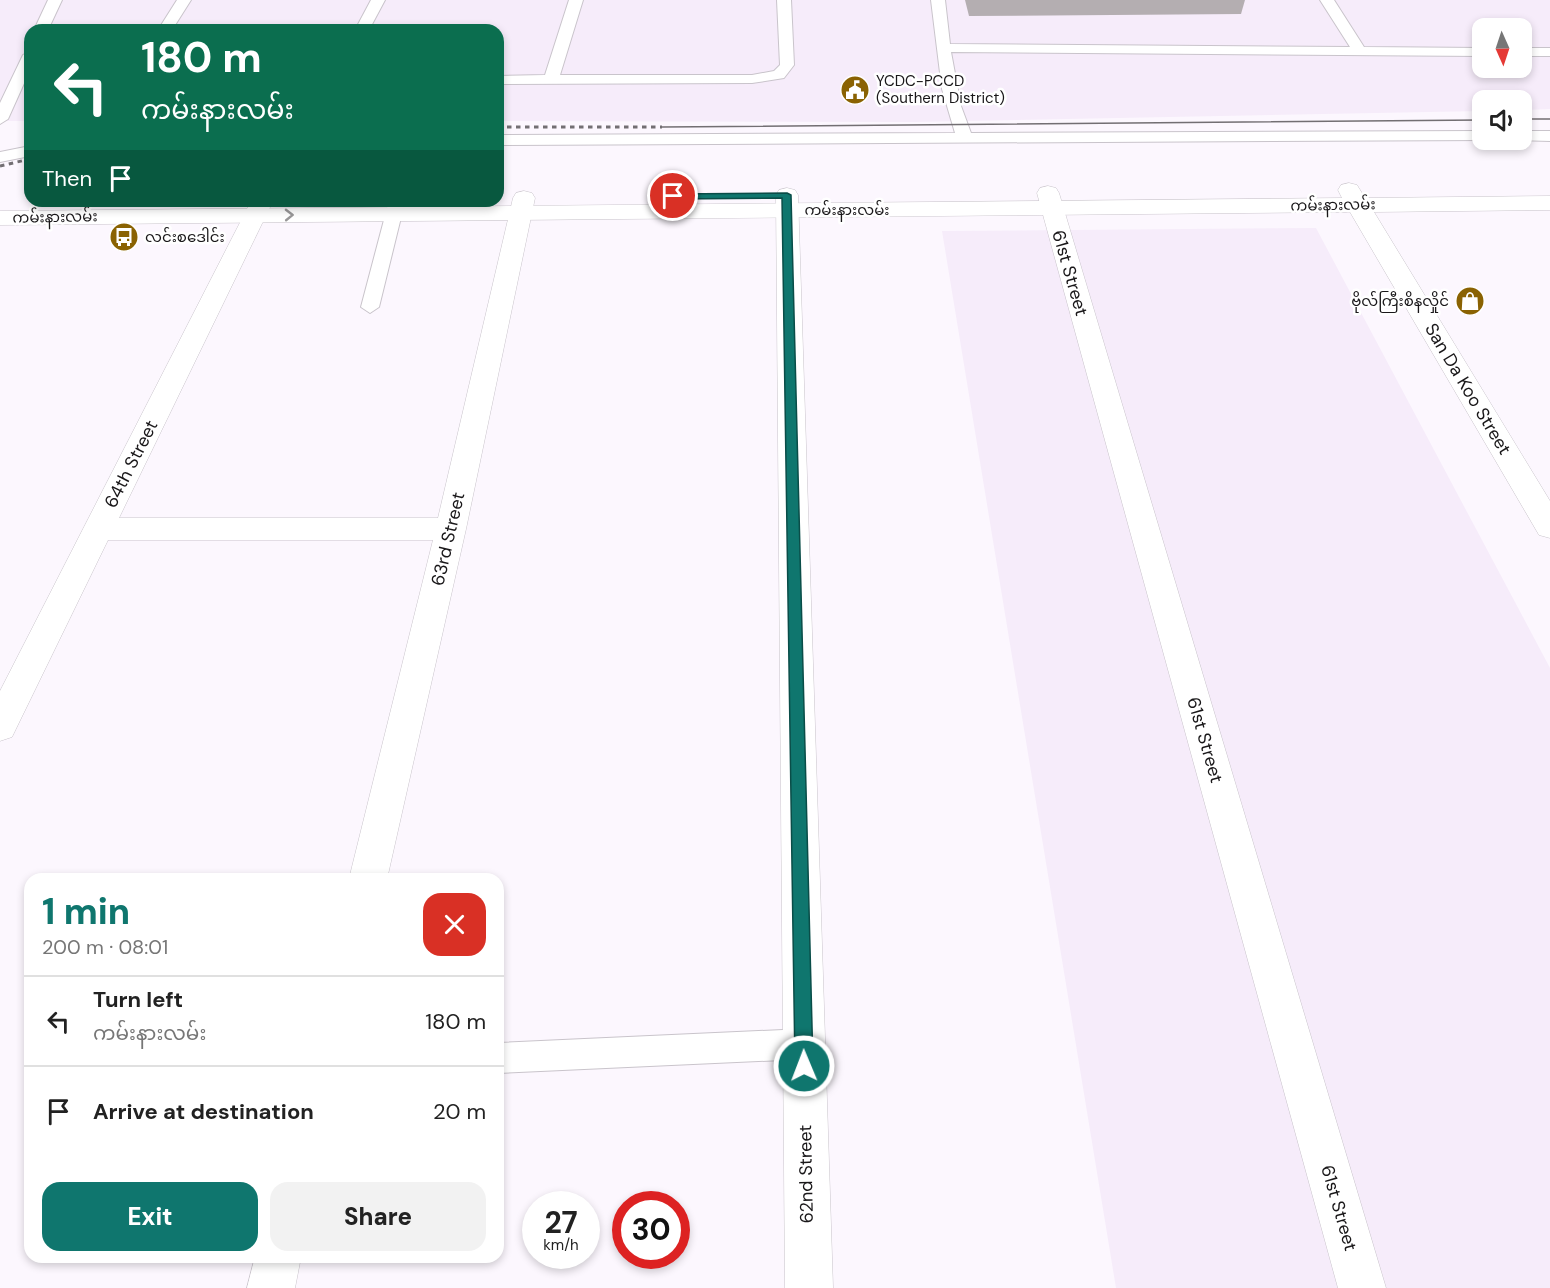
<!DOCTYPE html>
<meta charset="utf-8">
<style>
body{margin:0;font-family:"DM Sans","Noto Sans Myanmar",sans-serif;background:#f2f2f2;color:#222;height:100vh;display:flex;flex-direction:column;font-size:22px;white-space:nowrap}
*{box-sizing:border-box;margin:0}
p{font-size:20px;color:#767676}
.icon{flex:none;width:33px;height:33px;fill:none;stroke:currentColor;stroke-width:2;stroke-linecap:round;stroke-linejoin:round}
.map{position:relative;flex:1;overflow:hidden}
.sheet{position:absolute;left:24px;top:873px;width:480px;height:390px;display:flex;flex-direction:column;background:#fff;border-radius:18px;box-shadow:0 3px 9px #0003}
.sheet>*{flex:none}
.guide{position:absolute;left:24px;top:24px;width:480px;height:183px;border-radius:18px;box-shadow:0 3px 9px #0003;background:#0b6e4f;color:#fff;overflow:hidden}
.needle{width:39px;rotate:177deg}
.fabs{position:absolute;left:1472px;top:18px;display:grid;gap:12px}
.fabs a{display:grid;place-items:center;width:60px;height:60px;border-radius:12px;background:#fff;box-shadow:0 3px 9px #0003;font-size:30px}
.speed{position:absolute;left:522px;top:1191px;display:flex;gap:12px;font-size:30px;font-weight:700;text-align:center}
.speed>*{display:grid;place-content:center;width:78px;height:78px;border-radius:50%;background:#fff;box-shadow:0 3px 9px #0003;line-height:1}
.speed small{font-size:15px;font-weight:400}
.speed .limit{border:9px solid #d22;background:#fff;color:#111}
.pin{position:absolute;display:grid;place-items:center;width:51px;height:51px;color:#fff;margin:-26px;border:3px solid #fff;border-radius:50%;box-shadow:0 2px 6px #0007}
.me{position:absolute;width:66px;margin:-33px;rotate:359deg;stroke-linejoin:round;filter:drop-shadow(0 0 4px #0008)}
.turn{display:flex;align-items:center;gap:21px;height:126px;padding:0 18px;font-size:27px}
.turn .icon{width:78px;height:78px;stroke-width:2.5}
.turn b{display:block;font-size:42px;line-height:51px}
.then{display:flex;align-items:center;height:57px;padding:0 18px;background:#0003;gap:12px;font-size:22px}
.round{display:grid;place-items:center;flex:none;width:63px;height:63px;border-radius:18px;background:#f2f2f2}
.overview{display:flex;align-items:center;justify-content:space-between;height:102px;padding:0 18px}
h1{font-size:36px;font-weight:800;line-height:45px;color:#0f766e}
.action{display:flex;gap:12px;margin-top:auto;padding:12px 18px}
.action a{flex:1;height:69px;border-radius:18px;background:#0f766e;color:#fff;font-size:24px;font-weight:800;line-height:69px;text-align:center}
.action a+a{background:#f2f2f2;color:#222}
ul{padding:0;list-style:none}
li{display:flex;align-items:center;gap:18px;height:90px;padding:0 18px;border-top:2px solid #e0e0e0}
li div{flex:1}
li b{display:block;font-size:22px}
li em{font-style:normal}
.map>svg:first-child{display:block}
.built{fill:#f6ecfa;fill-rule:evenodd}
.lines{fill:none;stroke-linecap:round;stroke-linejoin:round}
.service-casing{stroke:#c9c4cb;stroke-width:2}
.minor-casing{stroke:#c9c4cb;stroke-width:1}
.secondary-casing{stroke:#c9c4cb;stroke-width:1}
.service{fill:#fff;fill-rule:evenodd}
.minor{fill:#fff;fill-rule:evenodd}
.secondary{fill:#fff;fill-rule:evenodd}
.tram{stroke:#736f73;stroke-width:1.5}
.rail{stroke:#736f73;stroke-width:3;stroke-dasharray:4.5 4.5;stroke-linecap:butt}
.wall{fill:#b4aeb1}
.oneway{stroke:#989798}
.route{fill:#0f766e;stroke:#0a4d48;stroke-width:1.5}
.labels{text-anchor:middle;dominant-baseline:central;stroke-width:5;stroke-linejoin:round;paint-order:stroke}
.far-poi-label{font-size:15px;fill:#191719;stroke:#fff;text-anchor:start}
.far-street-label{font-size:15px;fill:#191719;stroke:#fff}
.street-label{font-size:18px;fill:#191719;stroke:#fff}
</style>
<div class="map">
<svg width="1550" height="1288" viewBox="0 0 1550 1288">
<rect width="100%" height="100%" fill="#fcf7fe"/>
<path class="built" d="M0,0H1550V109L1521,110V100H1482V111L914,122L498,121V30H30V121H0ZM1482,28H1521V68H1482Z
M1316,228L1550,668V1288H1116L942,231Z"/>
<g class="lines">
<g class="service-casing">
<path id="service" d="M48,0H62L48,30H34Z
M177,0H191L172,30H158Z
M371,0H385L369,30H355Z
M569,0H583L560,75H752L774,71L780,65L777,0H791L794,65L784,78L752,83L498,84V76L545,75Z
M931,0H945L950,44L1350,47L1320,0H1334L1364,47L1482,48V56L951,52L961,106L971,133L1482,131V140H1487L498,145V135L955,133L942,89Z
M1521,48H1550V56H1521Z
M30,51V70L8,119L0,124V103L23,55Z
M1521,131H1550V141L1516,140H1521Z
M30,146V156L0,162V152Z
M389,201H405L379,307L370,313L361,307Z
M804,1029L815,1033L819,1044L815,1055L804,1059L498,1073V1043Z"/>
</g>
<g class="minor-casing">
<path id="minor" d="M1048,186L1056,188L1059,193L1386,1288H1338L1037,193L1040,188Z
M787,188L795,190L798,195L833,1288H785L776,195L779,190Z
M524,191L532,193L535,198L466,529L387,879H349L433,540H108L12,737L0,741V691L251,201H273L119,518H438L513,198L516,193Z
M255,1257H301L295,1288H247Z"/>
</g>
<g class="secondary-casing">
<path id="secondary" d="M1349,183L1357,185L1365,198L1550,196V210L1374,212L1550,501V538L1539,535L1350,212L0,225V211L1342,198L1338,190L1341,185Z"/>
</g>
<use href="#service" class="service"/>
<use href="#minor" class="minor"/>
<use href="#secondary" class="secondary"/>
<path class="tram" d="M1521,119H1550
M662,127L1482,120"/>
<path class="rail" d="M498,127H662
M0,166L30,159"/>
</g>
<path class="wall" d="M965,0H1245L1241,14L969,16Z"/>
<defs><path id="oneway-chevron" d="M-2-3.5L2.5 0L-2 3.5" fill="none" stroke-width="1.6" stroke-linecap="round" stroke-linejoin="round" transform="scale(1.5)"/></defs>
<use class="oneway" href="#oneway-chevron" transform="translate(289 215) rotate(-1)"/>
<path class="route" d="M787,193L791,195L813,1066L810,1072L804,1075L798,1072L795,1066L782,198L673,199L668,196L673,194Z"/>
<defs>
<g id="civic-disc" transform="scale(1.5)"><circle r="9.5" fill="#8a6202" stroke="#fff"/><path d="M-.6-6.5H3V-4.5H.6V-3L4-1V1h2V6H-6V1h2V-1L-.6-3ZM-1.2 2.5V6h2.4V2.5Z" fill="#fff"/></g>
<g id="bus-disc" transform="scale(1.5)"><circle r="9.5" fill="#8a6202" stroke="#fff"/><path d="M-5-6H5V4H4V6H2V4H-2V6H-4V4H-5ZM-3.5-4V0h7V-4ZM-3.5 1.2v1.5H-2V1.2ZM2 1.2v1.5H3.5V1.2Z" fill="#fff"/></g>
<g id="shop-disc" transform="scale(1.5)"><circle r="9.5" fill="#8a6202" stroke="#fff"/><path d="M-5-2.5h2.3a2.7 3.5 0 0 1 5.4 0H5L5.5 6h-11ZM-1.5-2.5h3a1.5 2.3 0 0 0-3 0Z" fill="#fff"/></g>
</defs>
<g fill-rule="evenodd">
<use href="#civic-disc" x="855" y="90"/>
<use href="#bus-disc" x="124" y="237"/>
<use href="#shop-disc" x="1470" y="301"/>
</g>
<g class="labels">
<g class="far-poi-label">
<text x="876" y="81">YCDC-PCCD<tspan x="876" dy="17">(Southern District)</tspan></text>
<text x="145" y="237">လင်းစဒေါင်း</text>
<text x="1449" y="301" text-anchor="end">ဗိုလ်ကြီးစိနလှိုင်</text>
</g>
<g class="far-street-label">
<text transform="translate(1333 205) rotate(-1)">ကမ်းနားလမ်း</text>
<text x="847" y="210">ကမ်းနားလမ်း</text>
<text transform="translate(55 217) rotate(-1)">ကမ်းနားလမ်း</text>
</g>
<g class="street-label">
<text transform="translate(1070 273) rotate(74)">61st Street</text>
<text transform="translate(1468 389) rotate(59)">San Da Koo Street</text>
<text transform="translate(131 464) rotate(-63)">64th Street</text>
<text transform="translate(448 539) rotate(-77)">63rd Street</text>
<text transform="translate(1205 740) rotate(74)">61st Street</text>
<text transform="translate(806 1174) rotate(-91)">62nd Street</text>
<text transform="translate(1339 1208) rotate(74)">61st Street</text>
</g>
</g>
</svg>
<div class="fabs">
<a><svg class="needle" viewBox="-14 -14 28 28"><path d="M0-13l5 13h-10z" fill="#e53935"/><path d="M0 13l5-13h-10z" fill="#767676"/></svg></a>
<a><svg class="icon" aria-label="sound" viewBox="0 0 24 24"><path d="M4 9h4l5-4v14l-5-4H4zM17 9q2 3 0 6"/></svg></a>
</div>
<div class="speed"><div>27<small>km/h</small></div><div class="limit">30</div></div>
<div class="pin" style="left:673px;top:196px;background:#d93025"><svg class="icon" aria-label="arrive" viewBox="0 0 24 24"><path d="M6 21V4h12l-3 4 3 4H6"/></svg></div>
<svg class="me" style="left:804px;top:1066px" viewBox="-20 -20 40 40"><circle r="17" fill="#0f766e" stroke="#fff" stroke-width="3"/><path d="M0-11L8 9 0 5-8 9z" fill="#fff"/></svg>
<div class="guide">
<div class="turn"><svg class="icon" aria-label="left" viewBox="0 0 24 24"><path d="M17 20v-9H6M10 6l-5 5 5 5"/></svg><div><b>180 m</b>ကမ်းနားလမ်း</div></div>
<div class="then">Then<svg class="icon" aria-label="arrive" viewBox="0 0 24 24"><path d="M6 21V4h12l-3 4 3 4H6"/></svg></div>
</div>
<section class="sheet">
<div class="overview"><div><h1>1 min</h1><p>200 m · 08:01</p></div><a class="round" style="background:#d93025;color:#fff"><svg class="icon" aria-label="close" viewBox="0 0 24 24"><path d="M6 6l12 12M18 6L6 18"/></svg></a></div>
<ul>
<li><svg class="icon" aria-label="left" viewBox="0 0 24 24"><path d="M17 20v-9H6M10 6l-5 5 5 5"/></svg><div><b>Turn left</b><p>ကမ်းနားလမ်း</p></div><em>180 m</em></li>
<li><svg class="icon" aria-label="arrive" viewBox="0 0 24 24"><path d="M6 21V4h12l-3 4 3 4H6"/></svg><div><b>Arrive at destination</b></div><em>20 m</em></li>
</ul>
<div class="action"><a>Exit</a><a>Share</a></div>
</section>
</div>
